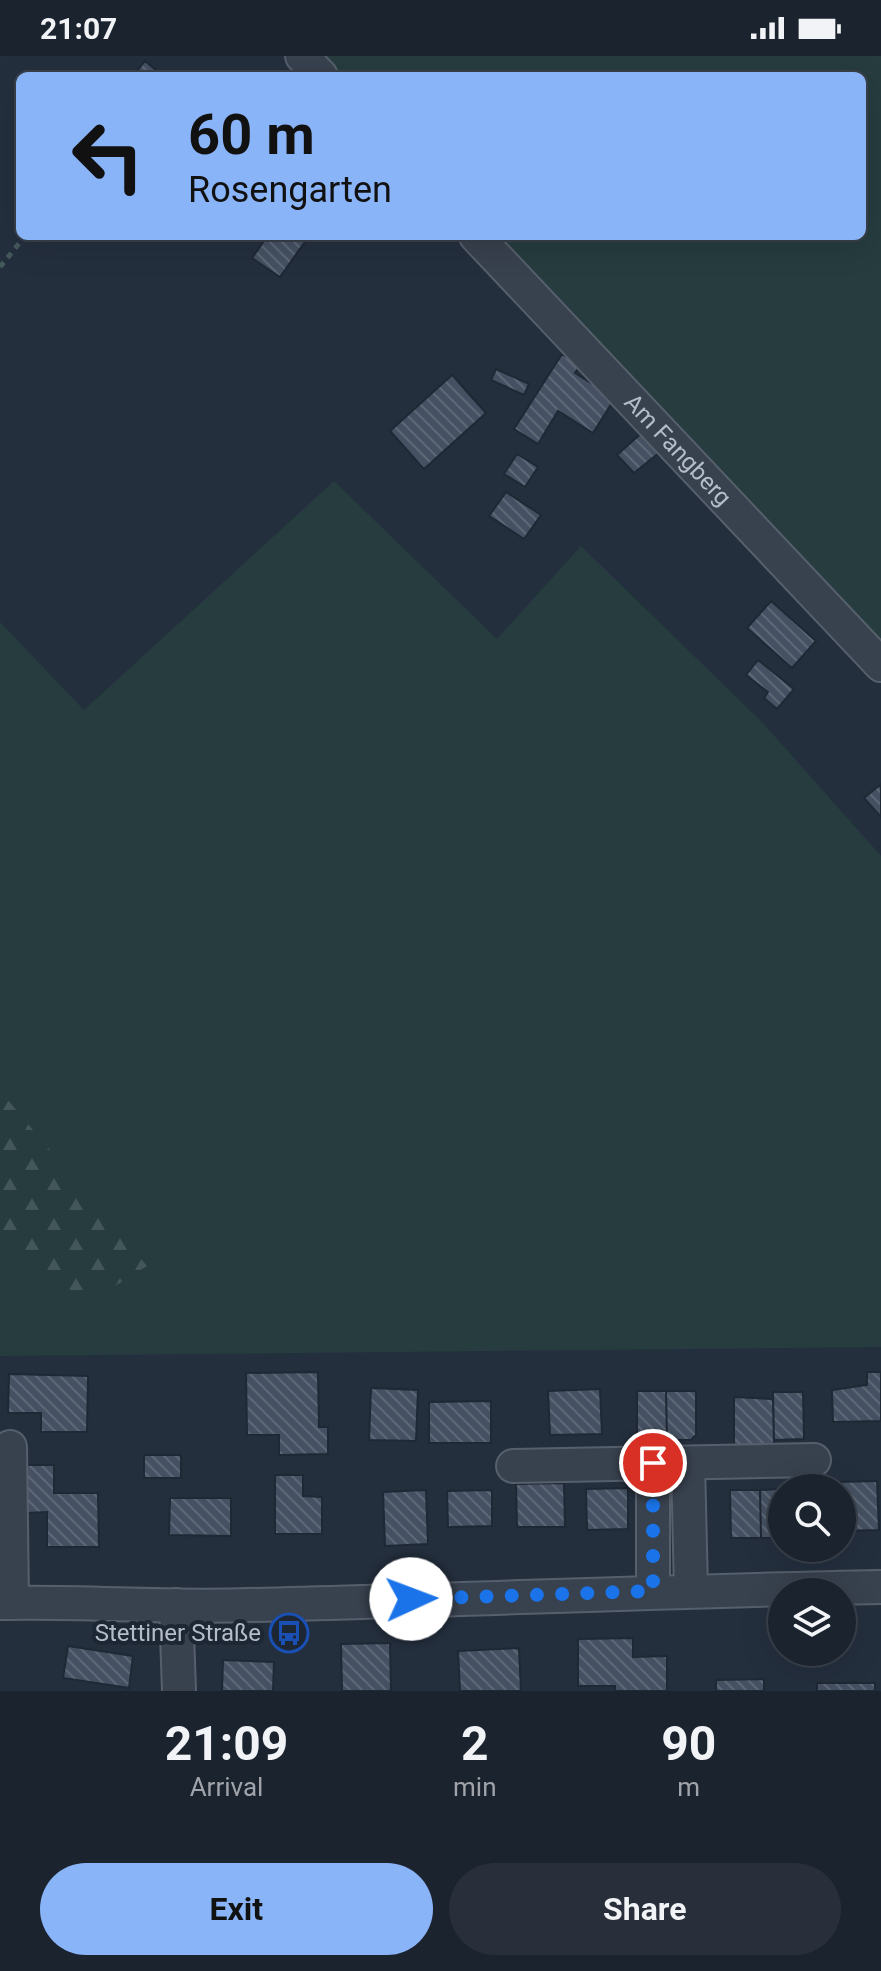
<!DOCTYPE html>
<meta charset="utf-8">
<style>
body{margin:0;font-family:Roboto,sans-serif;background:#282f3a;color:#f1f3f6;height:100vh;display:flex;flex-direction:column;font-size:30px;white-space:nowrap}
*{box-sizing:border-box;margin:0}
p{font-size:26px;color:#a0a4aa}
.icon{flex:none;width:44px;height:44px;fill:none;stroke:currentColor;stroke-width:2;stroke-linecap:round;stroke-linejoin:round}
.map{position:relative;height:1635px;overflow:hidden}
.details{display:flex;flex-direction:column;background:#1b232e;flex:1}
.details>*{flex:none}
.banner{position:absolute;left:16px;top:16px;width:850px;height:168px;border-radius:12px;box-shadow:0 8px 32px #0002,0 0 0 2px #39404a;background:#8ab4f8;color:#111;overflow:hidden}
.buttons{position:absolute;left:768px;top:1418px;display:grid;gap:16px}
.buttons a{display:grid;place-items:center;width:88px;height:88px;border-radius:50%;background:#1b232e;box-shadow:0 8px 32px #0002,0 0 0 2px #39404a;font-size:40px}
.pin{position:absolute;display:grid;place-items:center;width:68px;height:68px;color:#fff;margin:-34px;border:4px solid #fff;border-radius:50%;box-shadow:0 2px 8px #0007}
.me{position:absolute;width:88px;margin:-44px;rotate:88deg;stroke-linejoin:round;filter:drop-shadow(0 0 6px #0008)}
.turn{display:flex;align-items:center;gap:28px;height:168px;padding:0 40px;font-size:36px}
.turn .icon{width:104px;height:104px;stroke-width:2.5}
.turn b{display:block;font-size:56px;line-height:68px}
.eta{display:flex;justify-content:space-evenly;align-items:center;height:136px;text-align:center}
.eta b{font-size:48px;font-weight:700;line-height:56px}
.primary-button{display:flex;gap:16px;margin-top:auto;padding:16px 40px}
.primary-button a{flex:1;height:92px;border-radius:48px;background:#8ab4f8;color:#111;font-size:32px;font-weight:700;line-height:92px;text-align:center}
.primary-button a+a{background:#282f3a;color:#f1f3f6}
.status{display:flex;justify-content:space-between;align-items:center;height:56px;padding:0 40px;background:#1b232e;direction:ltr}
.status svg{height:22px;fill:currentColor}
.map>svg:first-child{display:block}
.grass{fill:#263c3f}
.forest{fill:url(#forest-firs)}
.building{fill:url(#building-back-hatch);stroke:#1f2835;stroke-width:2}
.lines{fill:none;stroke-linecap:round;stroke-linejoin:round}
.minor-casing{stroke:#565f6c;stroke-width:36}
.path{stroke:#44595c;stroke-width:5;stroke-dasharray:6 6;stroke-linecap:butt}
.minor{stroke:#38414e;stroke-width:32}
.route{stroke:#1a73e8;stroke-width:14;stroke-dasharray:0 25.2}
.labels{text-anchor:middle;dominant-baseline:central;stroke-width:8;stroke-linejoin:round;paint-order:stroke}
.street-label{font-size:24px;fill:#b4bcc9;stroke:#1d2633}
.poi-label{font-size:24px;fill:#b4bcc9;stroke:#1d2633;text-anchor:end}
</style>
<div class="status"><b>21:07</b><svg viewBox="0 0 49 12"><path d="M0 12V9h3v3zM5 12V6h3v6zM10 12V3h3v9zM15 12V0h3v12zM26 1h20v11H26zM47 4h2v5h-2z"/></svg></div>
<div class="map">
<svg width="881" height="1635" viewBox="0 0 881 1635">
<defs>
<pattern id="forest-firs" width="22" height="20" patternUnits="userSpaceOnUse" patternTransform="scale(2)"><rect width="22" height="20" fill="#263c3f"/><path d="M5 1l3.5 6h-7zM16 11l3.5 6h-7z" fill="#435659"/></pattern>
<pattern id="building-back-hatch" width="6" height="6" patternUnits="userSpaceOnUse" patternTransform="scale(2)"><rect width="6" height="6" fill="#455162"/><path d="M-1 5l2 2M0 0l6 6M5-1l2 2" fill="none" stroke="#5d6877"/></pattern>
</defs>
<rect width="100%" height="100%" fill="#242f3e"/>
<path class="grass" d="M317,0H881V593L490,180H862V20H336Z
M334,425L497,583L581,490L762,666L881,800V1291L0,1300V566L84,654Z"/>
<path class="forest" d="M2,1037L147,1210L86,1248L0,1172Z"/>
<path class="building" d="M145,5L163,20H133Z
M264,180H309L280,221L252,202L266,182Z
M562,298L580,310L575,317L615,342L593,377L558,355L538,388L514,373Z
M496,313L529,328L524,339L491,324Z
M452,319L486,357L424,413L390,375Z
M646,373L665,392L634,417L617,399Z
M517,398L538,411L525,431L504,418Z
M506,436L541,459L524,483L489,460Z
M771,545L816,585L792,612L747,572Z
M758,604L794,633L777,653L764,642L768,636L746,619Z
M881,728V761L864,742Z
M318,1316L319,1371H328V1398L279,1399V1379H247L246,1317Z
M867,1316H881V1365L833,1366L832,1334L867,1329Z
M9,1318L88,1320L87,1376H41V1357H8Z
M371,1332L418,1334L416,1385L369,1384Z
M600,1333L602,1378L550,1379L548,1335Z
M637,1335H666L667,1384L663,1387L637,1384Z
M666,1335H696V1379L691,1384H667Z
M773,1336H803L804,1383L774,1384Z
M734,1341L773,1343L774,1390H734Z
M491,1345V1387H429V1346Z
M144,1399H181V1422H144Z
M27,1409H54V1437H98L99,1491H47V1456L27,1457Z
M275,1419H303V1440L322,1441V1478H275Z
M877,1425L879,1474L842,1475V1432H838V1426Z
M564,1427L565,1471H517L516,1428Z
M628,1432V1473L587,1474L586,1433Z
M782,1433V1482H761L760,1434Z
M426,1434L428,1488L385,1490L383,1436Z
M492,1434V1470L448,1471L447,1435Z
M730,1434H760L761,1482H731Z
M170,1442H231V1480L169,1479Z
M633,1582V1601L667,1600V1635H615V1630H578V1583Z
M390,1587L391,1635H342L341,1588Z
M68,1590L133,1600L129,1632L63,1622Z
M519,1592L521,1635H460L458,1595Z
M223,1604L274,1606L273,1635H222Z
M764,1623V1635H716V1624Z
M817,1627H875V1635H817Z"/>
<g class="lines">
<g class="minor-casing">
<g id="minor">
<path d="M302,0L321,20"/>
<path id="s1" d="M476,180L881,609"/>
<path d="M10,1391L12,1547"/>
<path d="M653,1407V1535"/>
<path d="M688,1407L691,1534"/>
<path d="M513,1410L814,1404"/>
<path d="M0,1547C83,1545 166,1552 249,1549C460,1544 670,1535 881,1531"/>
<path d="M176,1549L179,1635"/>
</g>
</g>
<path class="path" d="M0,211L25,180"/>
<use href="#minor" class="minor"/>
</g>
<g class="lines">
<path class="route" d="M411,1543L653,1535V1407"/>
</g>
<defs>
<g id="bus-ring" transform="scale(2)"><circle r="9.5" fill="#1d2633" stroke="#1a4fb4" stroke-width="1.5"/><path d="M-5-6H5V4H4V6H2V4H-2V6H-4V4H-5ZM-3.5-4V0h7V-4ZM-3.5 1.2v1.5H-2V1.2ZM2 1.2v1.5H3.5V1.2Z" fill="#1a4fb4"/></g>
</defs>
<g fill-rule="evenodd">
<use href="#bus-ring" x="289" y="1577"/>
</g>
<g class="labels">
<g class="street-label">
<text stroke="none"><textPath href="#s1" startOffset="294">Am Fangberg</textPath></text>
</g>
<g class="poi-label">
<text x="261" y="1577">Stettiner Straße</text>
</g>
</g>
</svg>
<div class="buttons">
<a><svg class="icon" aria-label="search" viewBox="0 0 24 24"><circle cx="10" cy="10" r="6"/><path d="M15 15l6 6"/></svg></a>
<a><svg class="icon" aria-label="layers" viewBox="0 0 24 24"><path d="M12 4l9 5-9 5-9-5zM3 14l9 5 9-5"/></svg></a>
</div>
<div class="pin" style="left:653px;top:1407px;background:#d93025"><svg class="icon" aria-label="arrive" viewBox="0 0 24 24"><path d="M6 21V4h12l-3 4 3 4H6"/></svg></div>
<svg class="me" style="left:411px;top:1543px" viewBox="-20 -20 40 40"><circle r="19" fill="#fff"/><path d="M0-13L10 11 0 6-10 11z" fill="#1a73e8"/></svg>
<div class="banner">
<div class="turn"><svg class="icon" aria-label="left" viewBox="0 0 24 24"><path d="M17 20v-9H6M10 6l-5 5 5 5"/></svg><div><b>60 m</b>Rosengarten</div></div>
</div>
</div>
<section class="details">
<div class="eta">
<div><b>21:09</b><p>Arrival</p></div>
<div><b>2</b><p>min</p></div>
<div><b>90</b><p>m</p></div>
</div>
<div class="primary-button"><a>Exit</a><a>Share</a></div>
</section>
